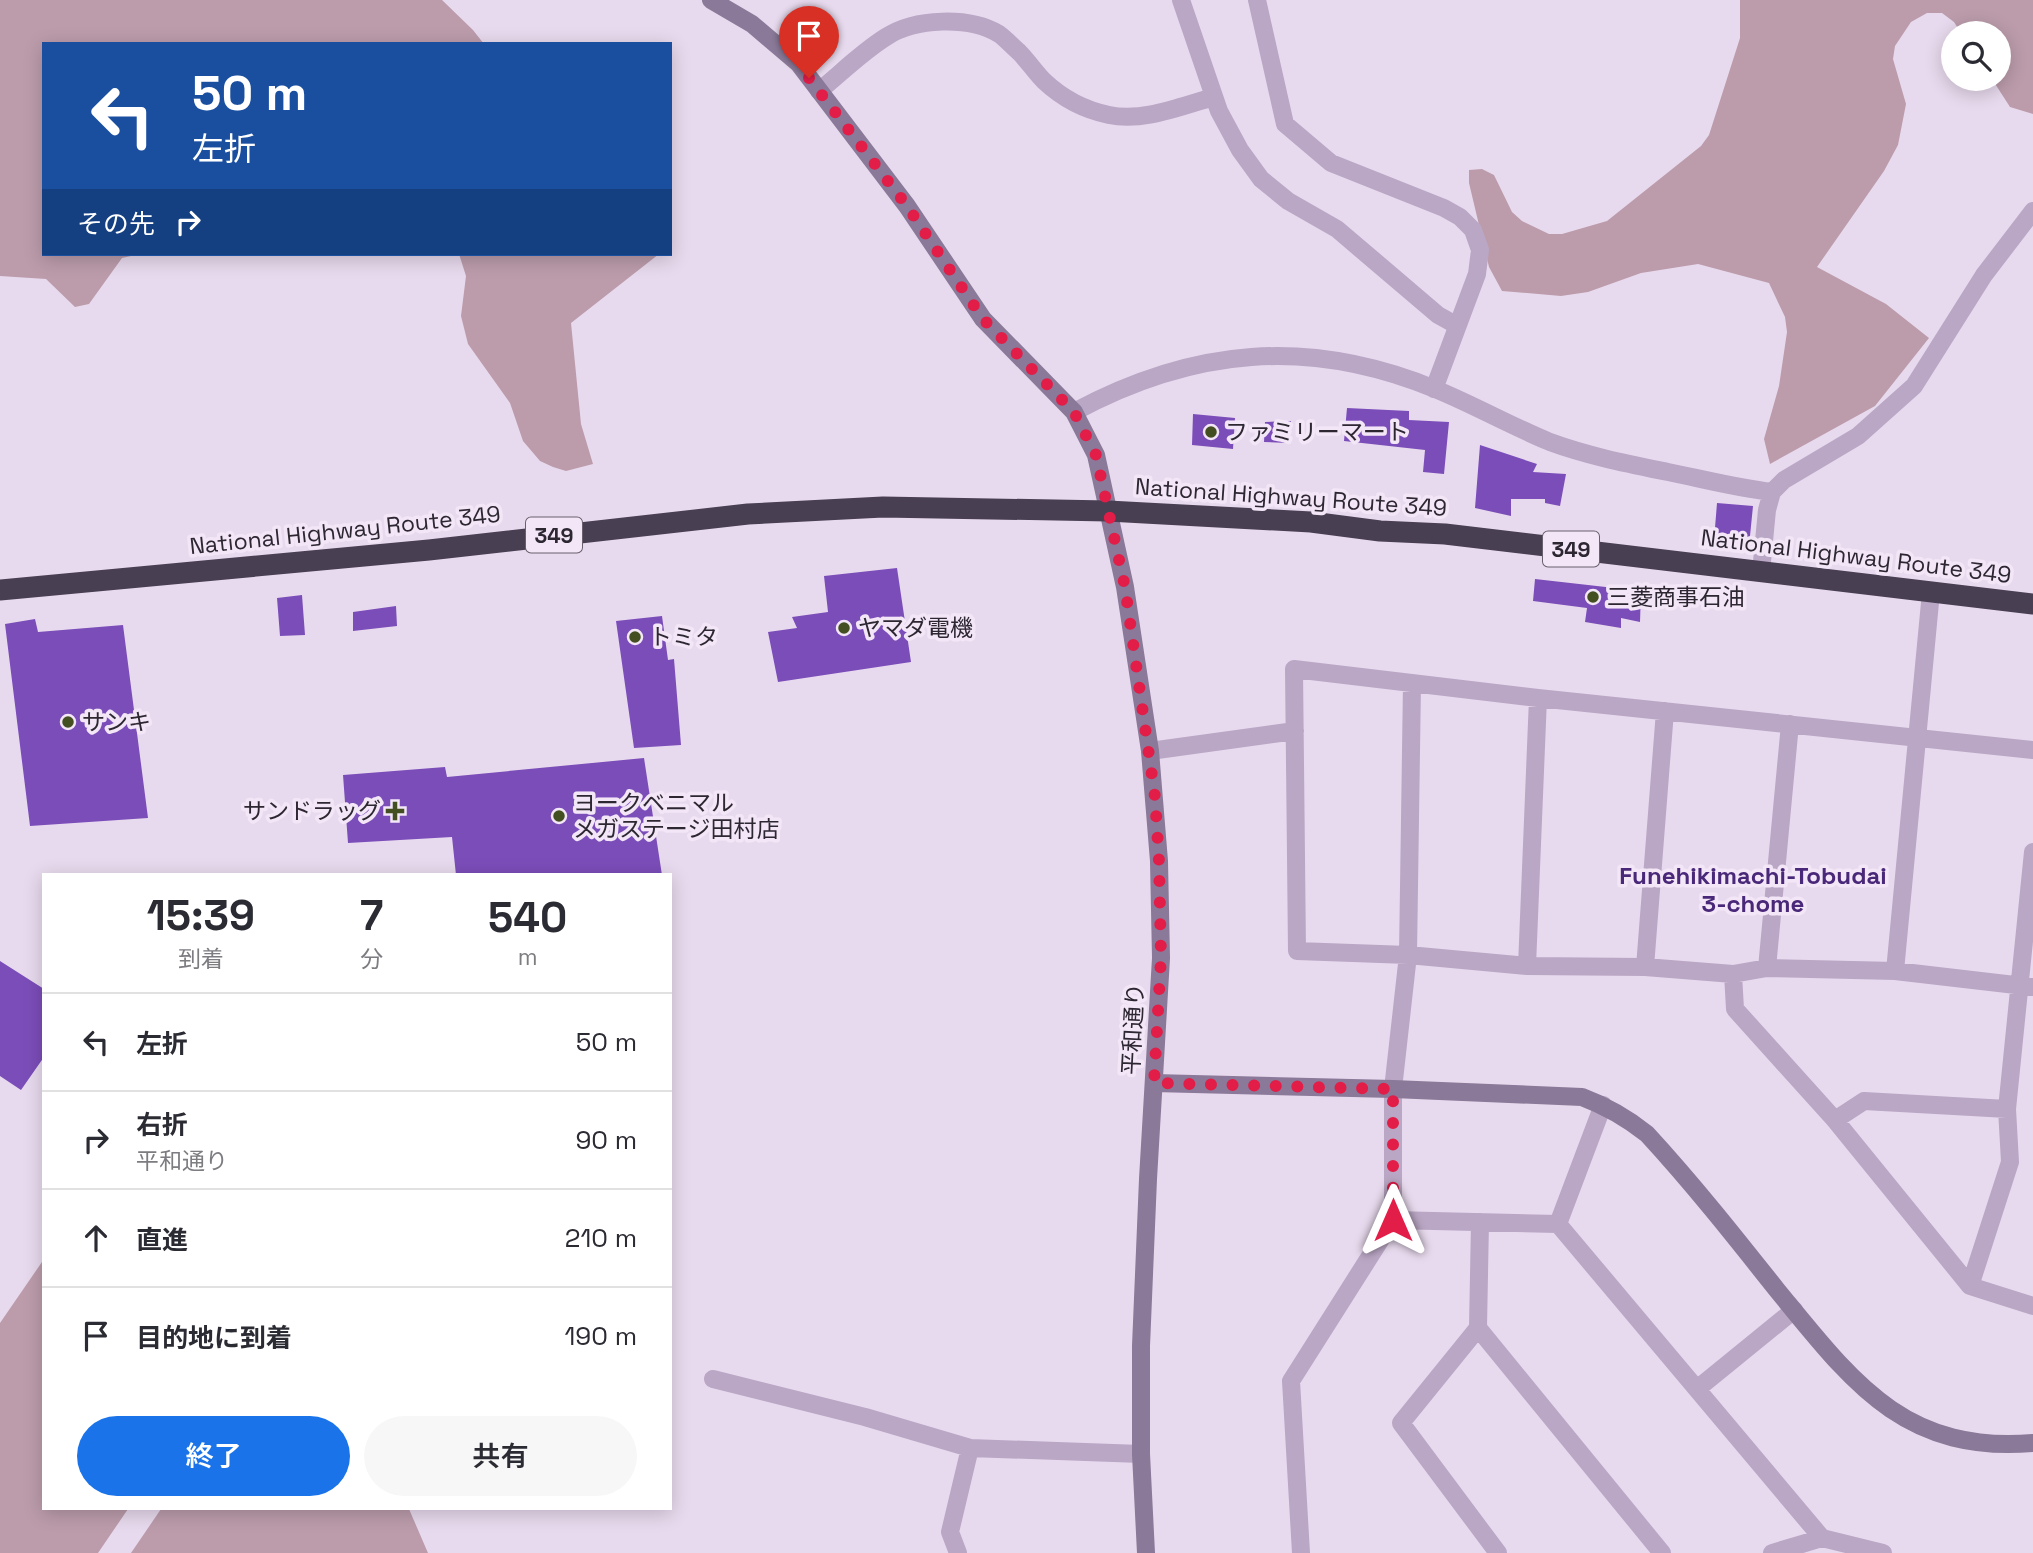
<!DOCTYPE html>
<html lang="ja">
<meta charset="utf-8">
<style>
body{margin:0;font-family:"Space Grotesk","Noto Sans JP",sans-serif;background:#f7f7f7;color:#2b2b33;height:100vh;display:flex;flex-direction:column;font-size:26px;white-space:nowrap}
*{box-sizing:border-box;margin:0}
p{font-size:23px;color:#7c7c81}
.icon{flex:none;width:38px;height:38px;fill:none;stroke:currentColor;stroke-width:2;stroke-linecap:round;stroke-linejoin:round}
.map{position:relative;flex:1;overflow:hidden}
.sheet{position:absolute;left:42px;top:873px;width:630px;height:637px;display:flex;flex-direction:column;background:#fff;border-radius:0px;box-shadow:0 4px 18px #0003}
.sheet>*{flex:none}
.hud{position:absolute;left:42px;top:42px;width:630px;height:214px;border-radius:0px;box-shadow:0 4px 18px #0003;background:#1a4fa0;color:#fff;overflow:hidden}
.buttons{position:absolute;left:1941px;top:21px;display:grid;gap:14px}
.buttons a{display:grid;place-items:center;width:70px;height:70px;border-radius:50%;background:#fff;box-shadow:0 4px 18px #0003;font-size:35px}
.pin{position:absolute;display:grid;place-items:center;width:60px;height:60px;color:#fff;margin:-72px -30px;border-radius:50% 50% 50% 0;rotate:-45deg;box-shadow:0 0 7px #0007}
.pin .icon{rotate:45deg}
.me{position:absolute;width:77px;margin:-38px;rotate:0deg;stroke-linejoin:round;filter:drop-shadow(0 0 5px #0008)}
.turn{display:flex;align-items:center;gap:24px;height:147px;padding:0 35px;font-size:32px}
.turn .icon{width:91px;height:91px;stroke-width:2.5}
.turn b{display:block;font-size:49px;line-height:60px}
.then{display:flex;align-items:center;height:66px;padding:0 35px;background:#0003;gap:14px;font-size:26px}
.eta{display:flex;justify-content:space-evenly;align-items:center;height:119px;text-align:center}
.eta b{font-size:42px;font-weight:600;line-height:49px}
.cta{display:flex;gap:14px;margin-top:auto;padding:14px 35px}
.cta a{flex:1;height:80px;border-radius:42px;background:#1a73e8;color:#fff;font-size:28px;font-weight:600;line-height:80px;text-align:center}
.cta a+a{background:#f7f7f7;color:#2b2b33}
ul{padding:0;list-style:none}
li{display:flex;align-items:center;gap:21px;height:98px;padding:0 35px;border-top:2px solid #e1e1e2}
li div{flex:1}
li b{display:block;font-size:26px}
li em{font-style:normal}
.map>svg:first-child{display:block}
.green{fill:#bc9cab}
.building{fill:#7b4db9}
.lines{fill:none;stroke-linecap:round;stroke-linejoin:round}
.street{stroke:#baa7c5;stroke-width:18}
.secondary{stroke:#8a7998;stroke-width:18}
.highway{stroke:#483f52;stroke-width:21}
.route{stroke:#e11d48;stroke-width:12;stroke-dasharray:0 21.6}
.poi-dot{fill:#444f21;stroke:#f2e6f7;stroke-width:2.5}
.labels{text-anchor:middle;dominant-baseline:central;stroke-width:7;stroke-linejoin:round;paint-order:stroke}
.shield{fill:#f2e6f7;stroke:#68606d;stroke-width:2}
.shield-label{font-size:21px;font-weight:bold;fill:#2d2732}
.poi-label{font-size:23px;fill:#2d2732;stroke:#f2e6f7;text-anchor:start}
.street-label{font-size:23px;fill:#2d2732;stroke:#f2e6f7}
.neighbourhood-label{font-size:24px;font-weight:bold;fill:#4a2879;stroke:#f2e6f7}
</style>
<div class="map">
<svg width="2033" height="1553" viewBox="0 0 2033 1553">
<rect width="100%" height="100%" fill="#e8daee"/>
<path class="green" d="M0,0H442L473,30L484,44H44V254H140L122,258L89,304L75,307L46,279L0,276Z
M1740,0H2033V114L2010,107L1992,79H1998V33H1961L1954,22L1942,13H1927L1911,22L1895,46L1893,59L1906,104L1898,145L1884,171L1817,267L1886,304L1929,338L1875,406L1770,464L1764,439L1779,386L1787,332L1785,317L1769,283L1698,264L1641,273L1588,292L1561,296L1502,291L1489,267L1469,183V170L1482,169L1494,175L1512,212L1522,221L1549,234H1562L1607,221L1701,146L1709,135L1740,38Z
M459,254H659L571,323L581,424L593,464L566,471L553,467L540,461L523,441L510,403L468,344L461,316L466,276Z
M44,1259V1508L128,1509L98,1553H0V1323Z
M161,1509H409L428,1553H131Z"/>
<path class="building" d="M1347,408L1409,411V420L1449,422L1444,474L1423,472L1425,450L1344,441Z
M1193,414L1235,418L1233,449L1192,445Z
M1291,421L1289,443L1264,442L1265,422Z
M1480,445L1537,464L1533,472L1566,474L1560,506L1545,503V499H1511V516L1475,508Z
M1717,503L1753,506L1749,546L1714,540Z
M897,568L911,662L778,682L768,632L797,628L792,617L828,612L824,576Z
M1535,579L1641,591L1640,622L1621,618V628L1585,622L1587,608L1533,601Z
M302,595L305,635L280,636L277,598Z
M396,606L397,626L353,631V612Z
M662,616L668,660L674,659L681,745L634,748L616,621Z
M35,619L38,632L123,625L148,818L30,826L5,624Z
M644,758L662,875H456L452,837L348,843L343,775L445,767L447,777Z
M0,961L44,989V1057L21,1090L0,1076Z"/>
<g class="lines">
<path class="street" d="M1181,0L1219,111L1240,150L1261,179L1288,201L1337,229L1438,315L1456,325
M1257,0L1285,124L1331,163L1444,208L1460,217L1473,230L1480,250L1477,274L1434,389
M819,91C841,73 862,52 886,37C915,18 969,16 999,34C1006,39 1013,47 1019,52C1028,61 1035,72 1044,81C1062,98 1085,110 1109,115C1144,122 1181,106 1214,97
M1074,412C1193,348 1308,337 1435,389C1474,405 1511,426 1550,442C1588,456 1629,464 1668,472C1703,479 1737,488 1772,492
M1761,572L1767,510L1772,492L1784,480L1858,436L1914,386L1984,275L2033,211
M2033,750L1538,698L1294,669L1297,951L1408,955L1527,966L1645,967L1733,974L1767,968L1895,971L2033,987
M1150,751L1295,731
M1527,966L1538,698
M1645,967L1665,711
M1767,968L1790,724
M1895,971L1931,592
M1733,974L1735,1009L1835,1120L1970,1286L2033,1306
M1835,1120L1864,1101L2007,1109
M1393,1220L1558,1224L1822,1538
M1480,1222L1478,1328L1401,1423L1498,1553
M1558,1224L1603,1105
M1970,1286L2010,1162L2007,1109L2033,852
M1478,1328L1662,1553
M713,1379L865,1417L970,1448L1141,1454
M1697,1389L1794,1310
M958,1553L950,1532L970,1448
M1301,1553L1291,1381L1393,1220V1089L1408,955L1412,683
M1772,1553L1822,1538L1883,1553"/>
<path class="secondary" d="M711,0L752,24L799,64L907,206L983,319L1074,412L1096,455L1125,587L1150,751L1159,861L1161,958L1148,1179L1141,1346V1454L1146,1553
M1154,1083L1393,1089L1582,1097C1606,1106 1627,1118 1647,1134C1693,1184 1735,1237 1777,1290C1851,1380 1903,1454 2033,1443"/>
<path class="highway" d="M0,590L429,550L748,514L883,507L1108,511L1311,522L1380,531L1445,534L2033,604"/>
</g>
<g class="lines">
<path class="route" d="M809,78L907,206L983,319L1074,412L1096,455L1125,587L1155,797L1159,861L1161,958L1154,1083L1393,1089V1220"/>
</g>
<g class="poi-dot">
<circle cx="1211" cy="432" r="7"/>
<circle cx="1593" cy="597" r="7"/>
<circle cx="844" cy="628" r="7"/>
<circle cx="635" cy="637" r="7"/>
<circle cx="68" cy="722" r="7"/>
<path d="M391.5 800.5h7v7h7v7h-7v7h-7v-7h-7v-7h7z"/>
<circle cx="559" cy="816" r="7"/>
</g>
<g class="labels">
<g class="shield">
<rect x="526" y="517.5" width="56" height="35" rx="5"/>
<rect x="1543" y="531.5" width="56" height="35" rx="5"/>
</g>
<g class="shield-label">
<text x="554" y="535">349</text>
<text x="1571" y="549">349</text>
</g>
<g class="poi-label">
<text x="1225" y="432">ファミリーマート</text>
<text x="1607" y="597">三菱商事石油</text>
<text x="858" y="628">ヤマダ電機</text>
<text x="649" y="637">トミタ</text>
<text x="82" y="722">サンキ</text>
<text x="573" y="803">ヨークベニマル<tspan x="573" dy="26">メガステージ田村店</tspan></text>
<text x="381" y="811" text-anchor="end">サンドラッグ</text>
</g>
<g class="street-label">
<text transform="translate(1291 497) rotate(4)">National Highway Route 349</text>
<text transform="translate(345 530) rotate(-6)">National Highway Route 349</text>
<text transform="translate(1856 556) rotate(7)">National Highway Route 349</text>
<text transform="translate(1133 1029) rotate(-87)">平和通り</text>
</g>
<g class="neighbourhood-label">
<text x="1753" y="875">Funehikimachi-Tobudai<tspan x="1753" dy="28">3-chome</tspan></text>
</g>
</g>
</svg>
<div class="buttons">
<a><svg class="icon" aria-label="search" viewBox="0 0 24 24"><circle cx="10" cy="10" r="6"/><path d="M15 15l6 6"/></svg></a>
</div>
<div class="pin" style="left:809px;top:78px;background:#d93025"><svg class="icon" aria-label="arrive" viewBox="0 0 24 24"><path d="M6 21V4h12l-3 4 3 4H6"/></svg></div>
<svg class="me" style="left:1393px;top:1220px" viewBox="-20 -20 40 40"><path d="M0-17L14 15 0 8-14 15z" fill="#e11d48" stroke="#fff" stroke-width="4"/></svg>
<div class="hud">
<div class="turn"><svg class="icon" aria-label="left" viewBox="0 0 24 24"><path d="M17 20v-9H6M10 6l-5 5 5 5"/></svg><div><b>50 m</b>左折</div></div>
<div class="then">その先<svg class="icon" aria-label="right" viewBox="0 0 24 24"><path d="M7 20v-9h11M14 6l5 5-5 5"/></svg></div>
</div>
<section class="sheet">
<div class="eta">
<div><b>15:39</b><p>到着</p></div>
<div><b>7</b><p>分</p></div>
<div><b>540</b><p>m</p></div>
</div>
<ul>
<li><svg class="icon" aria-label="left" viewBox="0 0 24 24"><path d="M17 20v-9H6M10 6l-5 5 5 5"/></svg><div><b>左折</b></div><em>50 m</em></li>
<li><svg class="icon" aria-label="right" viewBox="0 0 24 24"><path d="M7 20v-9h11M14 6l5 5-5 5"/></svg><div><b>右折</b><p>平和通り</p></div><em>90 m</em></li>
<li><svg class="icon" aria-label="ahead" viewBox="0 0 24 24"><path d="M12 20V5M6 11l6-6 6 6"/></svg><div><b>直進</b></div><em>210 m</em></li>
<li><svg class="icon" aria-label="arrive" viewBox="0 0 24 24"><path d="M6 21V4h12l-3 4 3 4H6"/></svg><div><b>目的地に到着</b></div><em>190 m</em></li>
</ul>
<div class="cta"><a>終了</a><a>共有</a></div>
</section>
</div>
